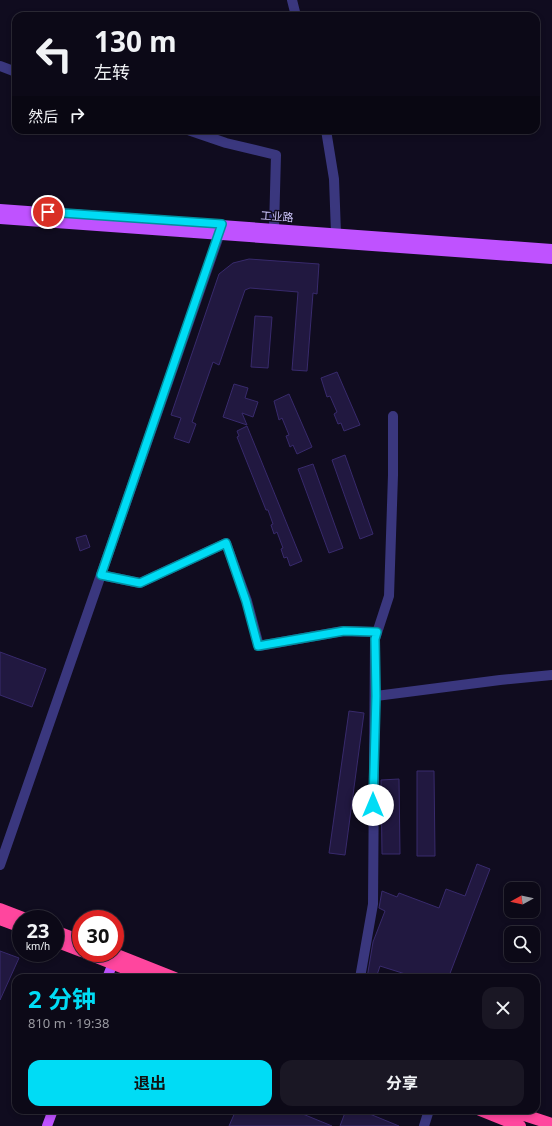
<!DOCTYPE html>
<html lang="zh">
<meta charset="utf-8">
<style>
body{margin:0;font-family:"Noto Sans","Noto Sans SC",sans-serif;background:#1a1724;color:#f1f3f6;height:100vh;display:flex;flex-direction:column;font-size:15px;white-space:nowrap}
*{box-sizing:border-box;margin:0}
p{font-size:13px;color:#9a9aa1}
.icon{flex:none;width:22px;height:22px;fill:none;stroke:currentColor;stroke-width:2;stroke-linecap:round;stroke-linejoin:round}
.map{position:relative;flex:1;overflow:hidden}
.drawer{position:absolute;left:12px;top:974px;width:528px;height:140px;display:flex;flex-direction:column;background:#0c0917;border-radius:12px;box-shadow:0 2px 6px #0003,0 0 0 1px #2c2a36}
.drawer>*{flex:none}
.guide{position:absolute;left:12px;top:12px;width:528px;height:122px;border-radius:12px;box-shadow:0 2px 6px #0003,0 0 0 1px #2c2a36;background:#0c0917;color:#f1f3f6;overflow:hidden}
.needle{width:26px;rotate:262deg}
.controls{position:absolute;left:504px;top:882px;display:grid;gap:8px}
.controls a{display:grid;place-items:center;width:36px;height:36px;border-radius:8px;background:#0c0917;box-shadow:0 2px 6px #0003,0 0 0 1px #2c2a36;font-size:20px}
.speed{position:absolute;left:12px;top:910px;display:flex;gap:8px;font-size:20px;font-weight:700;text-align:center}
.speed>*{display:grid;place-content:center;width:52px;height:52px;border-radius:50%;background:#0c0917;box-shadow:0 2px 6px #0003,0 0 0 1px #2c2a36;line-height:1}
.speed small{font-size:10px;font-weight:400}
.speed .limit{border:6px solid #d22;background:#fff;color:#111}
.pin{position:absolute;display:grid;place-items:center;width:34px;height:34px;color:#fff;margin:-17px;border:2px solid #fff;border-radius:50%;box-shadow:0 1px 4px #0007}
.me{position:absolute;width:44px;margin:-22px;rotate:0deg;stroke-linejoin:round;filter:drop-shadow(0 0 3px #0008)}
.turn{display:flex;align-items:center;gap:14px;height:84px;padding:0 16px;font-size:18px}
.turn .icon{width:52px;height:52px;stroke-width:2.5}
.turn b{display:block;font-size:28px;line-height:34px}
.then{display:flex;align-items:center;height:38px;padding:0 16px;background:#0003;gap:8px;font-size:15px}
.round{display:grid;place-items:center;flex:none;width:42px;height:42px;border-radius:12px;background:#1a1724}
.overview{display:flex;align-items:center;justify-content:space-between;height:68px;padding:0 16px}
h1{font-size:24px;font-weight:700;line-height:30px;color:#00dcf5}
.primary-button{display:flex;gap:8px;margin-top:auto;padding:8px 16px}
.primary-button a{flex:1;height:46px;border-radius:12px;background:#00dcf5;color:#111;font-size:16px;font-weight:700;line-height:46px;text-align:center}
.primary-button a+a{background:#1a1724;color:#f1f3f6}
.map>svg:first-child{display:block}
.building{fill:#211840;stroke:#382a6c}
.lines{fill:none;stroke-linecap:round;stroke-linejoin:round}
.minor{stroke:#3a377e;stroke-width:10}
.major{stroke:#bf52ff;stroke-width:10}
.highway{stroke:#ff469e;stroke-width:12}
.route-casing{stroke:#008f9f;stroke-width:10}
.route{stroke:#00dcf5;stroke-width:7}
.labels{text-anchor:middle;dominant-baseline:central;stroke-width:3;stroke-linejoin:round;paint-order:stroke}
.street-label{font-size:11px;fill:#d1caff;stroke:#100c1f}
</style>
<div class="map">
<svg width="552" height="1126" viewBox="0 0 552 1126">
<rect width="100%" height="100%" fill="#100c1f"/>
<path class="building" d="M249,259L319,264L317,294L313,293L307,371L292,370L298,292L250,288L245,290L219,365L213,362L192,422L196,424L189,443L174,438L181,418L171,415L219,274L233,263Z
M255,316L272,317L268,368L251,367Z
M337,372L360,425L344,431L341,423L338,424L334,414L337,412L330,396L327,397L321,378Z
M234,384L248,388L245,398L258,402L253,417L242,413L247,425L223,417Z
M289,394L312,447L297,454L293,445L290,447L286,436L289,435L282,418L279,420L274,401Z
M247,426L302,561L290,566L287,557L284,558L281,549L283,548L277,532L274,534L271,525L273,524L268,510H266L237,437L239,436L237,431Z
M345,455L373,534L360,539L332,460Z
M313,464L343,548L329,553L298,469Z
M86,535L90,547L80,551L76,538Z
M0,652L46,669L32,707L0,695Z
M349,711L364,713L345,855L329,853Z
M417,771H434L435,856H417Z
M399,779L400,854H382L381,780Z
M477,864L490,869L449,976L446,975L445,978H418L380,966L376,978H367L373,942L385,911L379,908L382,891L397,897L399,893L439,908L446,889L465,896Z
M0,951L19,958L0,1000Z
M236,1110H293L332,1126H229Z
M346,1110H360L399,1126H340Z"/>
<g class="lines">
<path class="minor" d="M292,0L296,16
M0,66L16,72
M188,130L226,143L276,155L274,228
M326,130L334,179L336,233
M101,575L140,583L226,543L247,601L259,646L343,631L377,632
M376,696L500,680L552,675
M0,865L222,227
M360,978L373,904L375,639L389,596L393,475V416
M424,1126L429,1110"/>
<path class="major" d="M0,209L552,249
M0,219L552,259
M107,978L113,963
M47,1126L53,1110"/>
<path class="highway" d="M0,909L26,919
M0,919L21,927
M55,931L81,941
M55,941L81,951
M86,953L149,978
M112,953L175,978
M480,1110L520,1126
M509,1110L552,1124"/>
</g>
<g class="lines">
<g class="route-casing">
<path id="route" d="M48,212L222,224L101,575L140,583L226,543L246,601L258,646L344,631L377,632L375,639L376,696L373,805"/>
</g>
<use href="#route" class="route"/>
</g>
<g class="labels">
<g class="street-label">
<text transform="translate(277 216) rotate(4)">工业路</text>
</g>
</g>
</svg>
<div class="controls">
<a><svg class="needle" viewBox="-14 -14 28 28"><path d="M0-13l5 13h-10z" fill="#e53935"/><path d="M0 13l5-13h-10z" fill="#9a9aa1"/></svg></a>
<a><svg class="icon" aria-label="search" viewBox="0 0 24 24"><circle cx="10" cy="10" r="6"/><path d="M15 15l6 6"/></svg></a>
</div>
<div class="speed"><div>23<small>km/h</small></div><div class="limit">30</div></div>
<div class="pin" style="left:48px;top:212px;background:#d93025"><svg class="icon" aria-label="arrive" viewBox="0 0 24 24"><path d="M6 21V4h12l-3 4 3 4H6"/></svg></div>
<svg class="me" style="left:373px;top:805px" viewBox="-20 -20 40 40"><circle r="19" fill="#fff"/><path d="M0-13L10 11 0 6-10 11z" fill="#00dcf5"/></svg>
<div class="guide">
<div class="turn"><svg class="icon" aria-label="left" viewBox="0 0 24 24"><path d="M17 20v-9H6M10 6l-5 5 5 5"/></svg><div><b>130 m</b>左转</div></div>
<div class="then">然后<svg class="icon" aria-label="right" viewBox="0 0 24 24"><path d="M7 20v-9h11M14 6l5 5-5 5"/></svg></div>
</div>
<section class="drawer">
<div class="overview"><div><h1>2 分钟</h1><p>810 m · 19:38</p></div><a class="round"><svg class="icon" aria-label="close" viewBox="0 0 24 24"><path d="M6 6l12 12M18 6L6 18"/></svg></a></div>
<div class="primary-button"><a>退出</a><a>分享</a></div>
</section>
</div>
